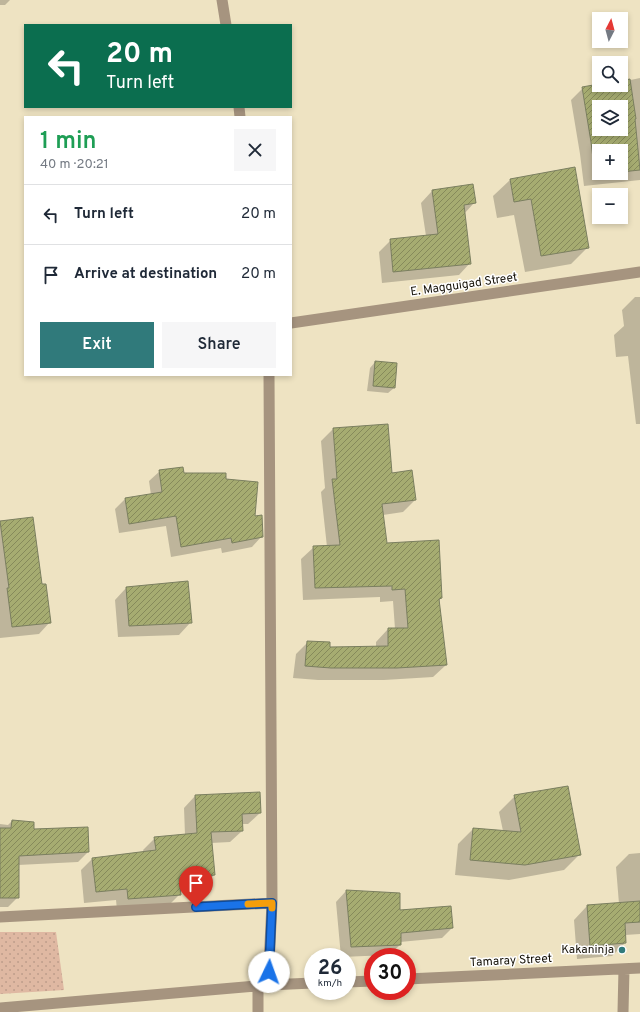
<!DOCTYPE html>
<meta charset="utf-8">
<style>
body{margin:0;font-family:Overpass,sans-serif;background:#f6f6f7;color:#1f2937;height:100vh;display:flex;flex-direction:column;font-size:15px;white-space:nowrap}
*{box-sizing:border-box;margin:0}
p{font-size:13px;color:#747a83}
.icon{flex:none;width:22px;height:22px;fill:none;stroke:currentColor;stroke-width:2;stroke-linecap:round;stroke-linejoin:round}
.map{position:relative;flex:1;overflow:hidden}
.drawer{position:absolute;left:24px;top:116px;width:268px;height:260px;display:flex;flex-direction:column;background:#fff;border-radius:0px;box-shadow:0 2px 6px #0003}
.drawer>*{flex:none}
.banner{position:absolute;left:24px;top:24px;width:268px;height:84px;border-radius:0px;box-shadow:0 2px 6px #0003;background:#0b6e4f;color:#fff;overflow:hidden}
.needle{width:26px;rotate:6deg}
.tools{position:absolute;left:592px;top:12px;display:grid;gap:8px}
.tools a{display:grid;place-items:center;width:36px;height:36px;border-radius:0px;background:#fff;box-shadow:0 2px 6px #0003;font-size:20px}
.speed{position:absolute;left:304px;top:948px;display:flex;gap:8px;font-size:20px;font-weight:700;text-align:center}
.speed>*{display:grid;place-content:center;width:52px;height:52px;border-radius:50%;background:#fff;box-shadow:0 2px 6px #0003;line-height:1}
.speed small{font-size:10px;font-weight:400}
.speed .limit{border:6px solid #d22;background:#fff;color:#111}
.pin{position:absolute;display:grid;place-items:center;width:34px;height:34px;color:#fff;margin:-41px -17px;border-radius:50% 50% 50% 0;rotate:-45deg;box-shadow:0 0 4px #0007}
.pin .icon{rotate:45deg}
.me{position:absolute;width:44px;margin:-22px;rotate:3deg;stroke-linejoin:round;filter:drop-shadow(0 0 3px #0008)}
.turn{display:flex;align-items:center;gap:14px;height:84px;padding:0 16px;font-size:18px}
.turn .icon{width:52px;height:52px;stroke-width:2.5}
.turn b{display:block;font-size:28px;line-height:34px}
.round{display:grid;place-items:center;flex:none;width:42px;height:42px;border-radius:0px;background:#f6f6f7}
.headline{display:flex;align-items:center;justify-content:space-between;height:68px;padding:0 16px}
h1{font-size:24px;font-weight:600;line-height:30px;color:#1e9e55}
.primary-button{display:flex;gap:8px;margin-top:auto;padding:8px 16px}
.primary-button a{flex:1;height:46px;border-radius:0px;background:#307a7b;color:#fff;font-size:16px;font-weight:600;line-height:46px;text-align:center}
.primary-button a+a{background:#f6f6f7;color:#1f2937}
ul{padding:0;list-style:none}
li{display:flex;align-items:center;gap:12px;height:60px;padding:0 16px;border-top:1px solid #e0e1e3}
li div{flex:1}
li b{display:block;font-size:15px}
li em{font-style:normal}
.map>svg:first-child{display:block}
.park{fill:url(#park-dots)}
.shadow{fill:#0003;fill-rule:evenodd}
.building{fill:url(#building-hatch);stroke:#7b7f60;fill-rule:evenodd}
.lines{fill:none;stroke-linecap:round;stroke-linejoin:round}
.minor{stroke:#a6947f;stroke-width:11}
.route-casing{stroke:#114b97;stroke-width:10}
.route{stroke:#1a73e8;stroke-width:7}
.slow{stroke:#f59e0b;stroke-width:7}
.poi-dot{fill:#307a7b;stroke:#fff;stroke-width:1.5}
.labels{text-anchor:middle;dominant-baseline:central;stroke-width:3;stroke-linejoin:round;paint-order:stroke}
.street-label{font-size:12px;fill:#130f05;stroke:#fff}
.poi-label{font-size:12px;fill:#130f05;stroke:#fff;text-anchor:end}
</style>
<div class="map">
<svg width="640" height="1012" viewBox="0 0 640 1012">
<defs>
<pattern id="park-dots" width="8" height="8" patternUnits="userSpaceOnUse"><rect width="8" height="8" fill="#dfb8a2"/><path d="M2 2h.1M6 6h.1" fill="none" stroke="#be9d8a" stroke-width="1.8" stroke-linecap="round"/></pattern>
<pattern id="building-hatch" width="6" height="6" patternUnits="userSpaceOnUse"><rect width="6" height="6" fill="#a6ac71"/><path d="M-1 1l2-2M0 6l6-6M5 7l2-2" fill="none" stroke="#868a5b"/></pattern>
</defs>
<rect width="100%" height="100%" fill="#eee3c2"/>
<path class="park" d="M0,932H56L64,990L0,994Z"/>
<path class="shadow" d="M0,0H10L5,5H0Z
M640,78V180L584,186L580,154L571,100L583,88L621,85V82ZM599,107H621V129H599ZM599,151H621V173H599Z
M510,180L588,247L571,264L525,272L514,215L497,218L493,196Z
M432,191L474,203L464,214L470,263L459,275L382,283L379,252L391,240L426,236L421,203Z
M635,297H640V424H636L628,356L616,357L614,335L624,326L622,310Z
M375,362L394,388L388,393L367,391L370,368Z
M333,429L391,474L415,500L403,512L383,515L386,544L441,598L439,601L446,665L433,677L384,680H318L293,678L296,654L308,642L328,648L376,647V642L388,629H395L393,601L380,602V597L303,600L301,559L314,547H327L321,492L325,488L321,441Z
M160,471L225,480L254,517L262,536L252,547L222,553L221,548L171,557L166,526L119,533L115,509L125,499L151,495L149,481Z
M32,518L41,585L50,622L39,634L0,638V522Z
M187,582L190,623L179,635L118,637L115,600L126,588Z
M195,796L260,813L248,824H242V831L230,842L211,843L214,875L202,886L179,888L180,894L168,906L117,910L116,900L84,903L81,870L92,859L144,853L143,850L155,838L185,835L184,808Z
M515,796L579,855L564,870L509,880L455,875L458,844L473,829L503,831L499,812Z
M12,821L88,852L78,862L18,865V897L8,907H0V824L8,825Z
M640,853V934L625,935V943L612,956L577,959L574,920L587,906L619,904L616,867L629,854Z
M346,891L399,911L452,928L442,938L400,942V945L389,955L341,957L336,902Z"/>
<path class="building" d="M630,79L636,119H635L640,170L621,172V151H599V173H612L595,175L591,142L582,87L599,84L621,85V81ZM599,107H621V129H599Z
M575,167L589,248L541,256L531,199L514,202L510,179Z
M473,184L476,203L464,205L471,264L393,272L390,239L438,234L432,190Z
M375,361L397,363L395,388L373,386Z
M388,424L392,473L412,470L416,500L382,504L387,543L439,540L442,598L439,599L447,665L397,668H331L305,666L307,641L330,642V647L388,646V628H408L405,589L392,590V586L315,588L313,546L340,545L332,479H337L333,428Z
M183,467L184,473H226V479L258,482L255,516L262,515L263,537L232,543L231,538L181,547L176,516L129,524L125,498L162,492L159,470Z
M33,517L42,584H46L51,623L12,627L7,588H9L0,521Z
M188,581L192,623L129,626L126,587Z
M568,786L581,855L525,865L470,860L473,828L521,832L514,795Z
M260,792L261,813L242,814L243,831L211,832L215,875L179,878L181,895L128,899L127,889L96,892L92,858L156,850L154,837L197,833L195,795Z
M12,820L34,822V829L88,827L89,852L19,856V898H0V828H11Z
M346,890L400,893V910L451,906L453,928L401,933V945L351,947Z
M640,901V922L625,923L626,943L590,946L587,905Z"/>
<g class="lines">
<path class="minor" d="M222,0L226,25
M239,107L240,117
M291,323L640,272
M0,917L272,903
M407,979L640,968
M347,982L373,981
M268,985L272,903L269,375
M258,986V1012
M0,1008L268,985L313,983
M623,1012L624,969"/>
</g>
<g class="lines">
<g class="route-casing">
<path id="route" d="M196,907L272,903L269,972"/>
</g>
<use href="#route" class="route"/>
<path class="slow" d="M248,904L272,903V908"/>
</g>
<circle class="poi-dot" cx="622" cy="950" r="4"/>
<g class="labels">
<g class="street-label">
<text transform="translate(464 285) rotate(-8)">E. Magguigad Street</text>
<text transform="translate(511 961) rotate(-3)">Tamaray Street</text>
</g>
<g class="poi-label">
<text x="614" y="950">Kakaninja</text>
</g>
</g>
</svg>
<div class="tools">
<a><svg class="needle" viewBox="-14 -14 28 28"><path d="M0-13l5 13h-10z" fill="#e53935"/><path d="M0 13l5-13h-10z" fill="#747a83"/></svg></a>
<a><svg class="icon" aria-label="search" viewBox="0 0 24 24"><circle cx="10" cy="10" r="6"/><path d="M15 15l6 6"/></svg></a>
<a><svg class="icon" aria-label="layers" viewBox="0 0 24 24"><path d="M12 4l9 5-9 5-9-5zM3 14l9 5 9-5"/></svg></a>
<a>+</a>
<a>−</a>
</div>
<div class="speed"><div>26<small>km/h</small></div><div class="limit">30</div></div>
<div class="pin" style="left:196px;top:907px;background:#d93025"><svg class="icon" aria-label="arrive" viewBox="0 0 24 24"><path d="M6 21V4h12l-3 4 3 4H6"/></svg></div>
<svg class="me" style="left:269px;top:972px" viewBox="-20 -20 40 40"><circle r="19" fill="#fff"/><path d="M0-13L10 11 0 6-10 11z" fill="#1a73e8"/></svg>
<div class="banner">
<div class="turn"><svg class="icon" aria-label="left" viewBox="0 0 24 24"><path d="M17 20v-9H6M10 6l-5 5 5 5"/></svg><div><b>20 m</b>Turn left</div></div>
</div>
<section class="drawer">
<div class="headline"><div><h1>1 min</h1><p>40 m · 20:21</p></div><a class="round"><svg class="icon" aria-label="close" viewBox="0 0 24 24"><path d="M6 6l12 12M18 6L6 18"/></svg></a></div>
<ul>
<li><svg class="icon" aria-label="left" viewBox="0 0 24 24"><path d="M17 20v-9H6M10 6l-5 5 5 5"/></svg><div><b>Turn left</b></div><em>20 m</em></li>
<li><svg class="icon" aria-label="arrive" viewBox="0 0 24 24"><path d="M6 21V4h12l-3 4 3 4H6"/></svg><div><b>Arrive at destination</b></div><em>20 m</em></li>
</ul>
<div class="primary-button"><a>Exit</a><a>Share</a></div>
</section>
</div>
